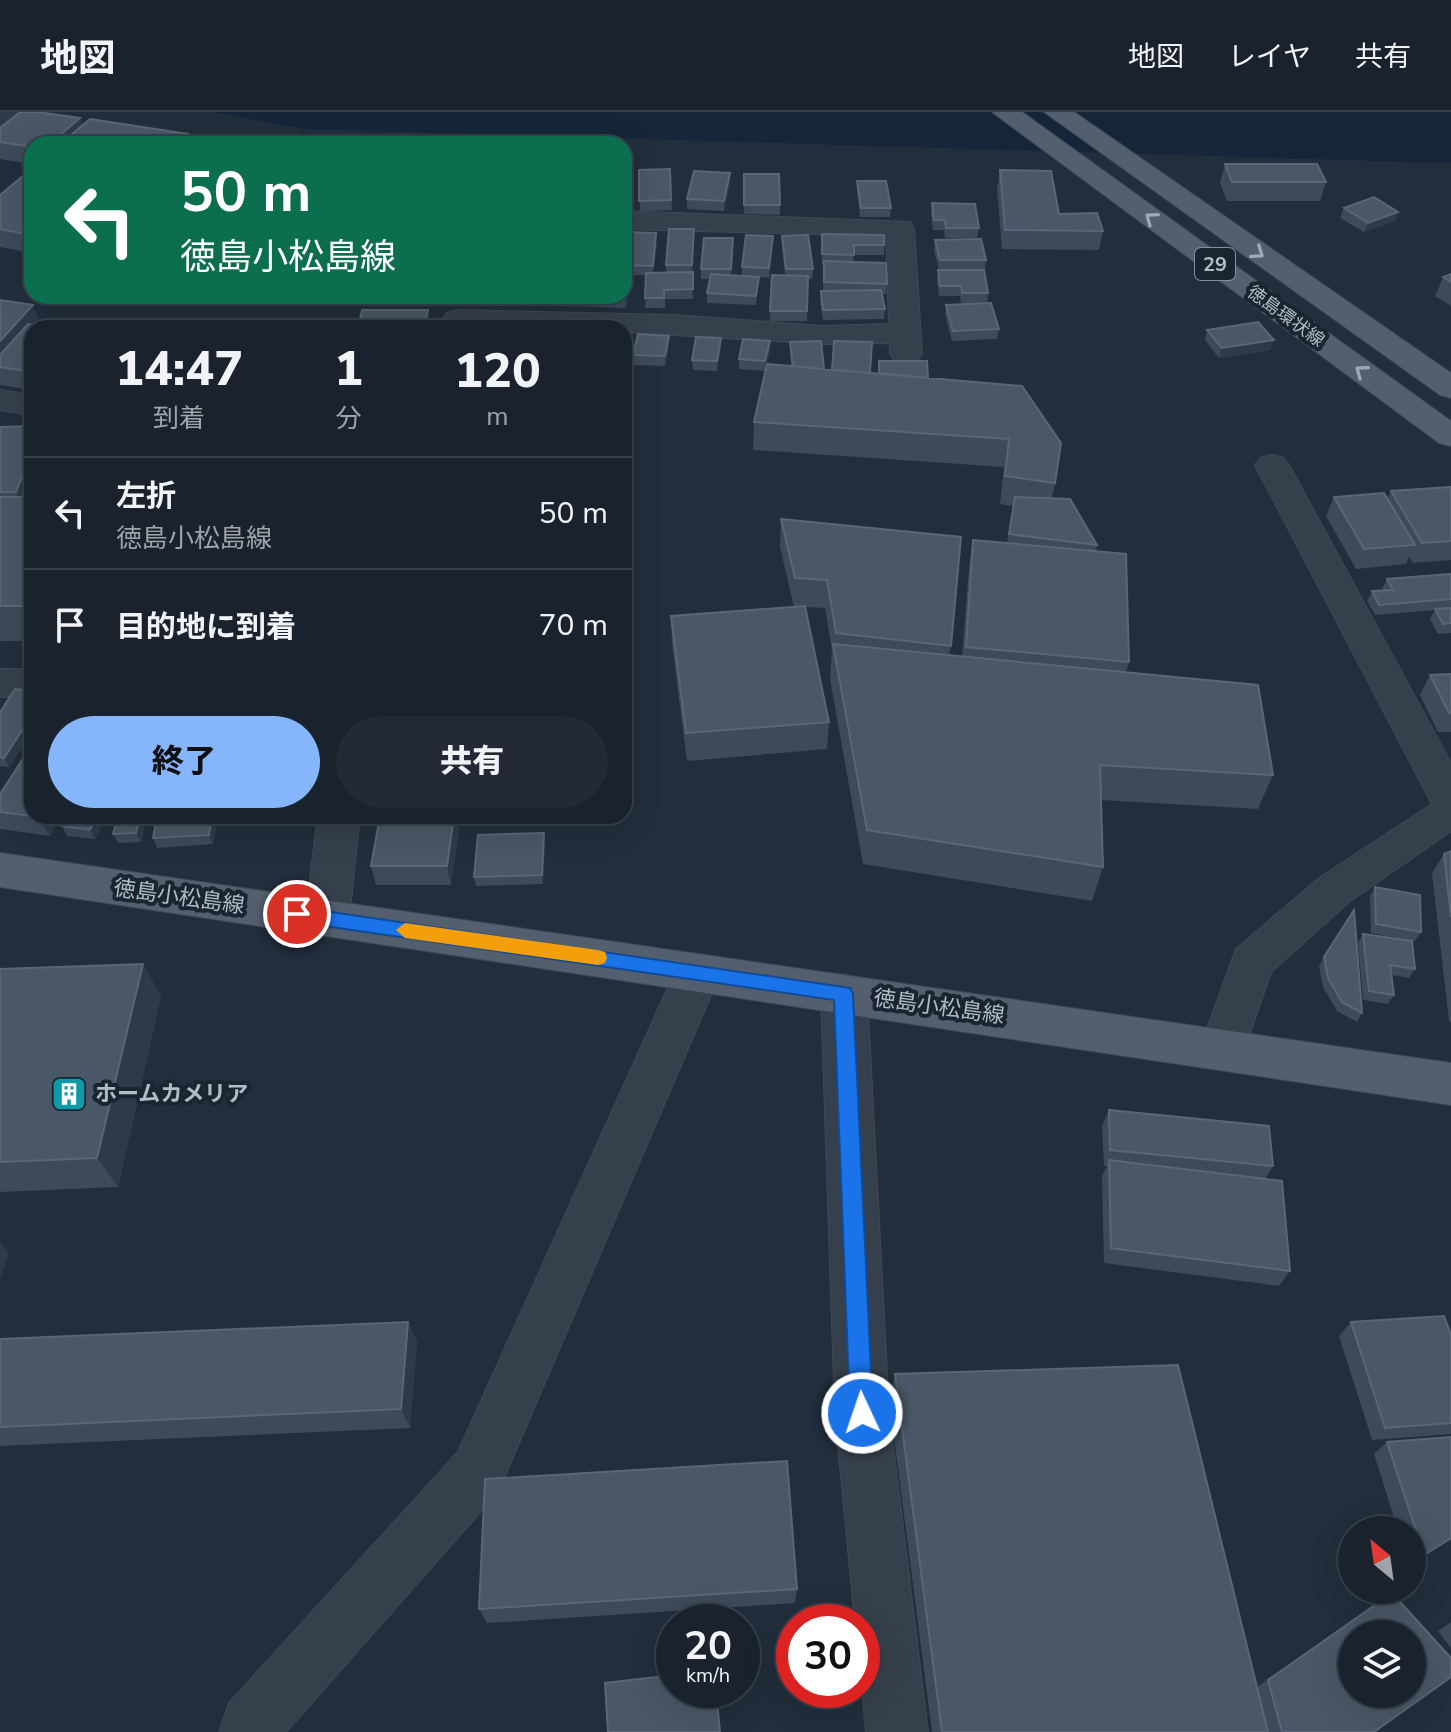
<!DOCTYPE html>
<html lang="ja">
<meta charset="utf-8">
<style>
body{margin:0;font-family:"Nunito Sans","Noto Sans JP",sans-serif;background:#232a35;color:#f1f3f6;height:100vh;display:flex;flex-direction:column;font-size:30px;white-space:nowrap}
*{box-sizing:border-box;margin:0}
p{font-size:26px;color:#9fa4aa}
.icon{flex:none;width:44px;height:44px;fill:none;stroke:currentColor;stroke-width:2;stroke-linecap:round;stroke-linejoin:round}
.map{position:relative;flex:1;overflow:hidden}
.side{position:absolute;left:24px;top:208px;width:608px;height:504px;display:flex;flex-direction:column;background:#1a222d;border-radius:24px;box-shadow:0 8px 32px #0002,0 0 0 2px #383f49}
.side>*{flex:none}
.banner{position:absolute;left:24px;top:24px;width:608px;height:168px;border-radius:24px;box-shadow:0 8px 32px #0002,0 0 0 2px #383f49;background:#0b6e4f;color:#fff;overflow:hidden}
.needle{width:52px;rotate:331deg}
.buttons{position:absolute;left:1338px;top:1404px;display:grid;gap:16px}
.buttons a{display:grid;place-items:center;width:88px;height:88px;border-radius:50%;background:#1a222d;box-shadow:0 8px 32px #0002,0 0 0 2px #383f49;font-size:40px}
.speed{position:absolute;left:656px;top:1492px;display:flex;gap:16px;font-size:40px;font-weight:700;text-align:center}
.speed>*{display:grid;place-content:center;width:104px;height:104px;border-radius:50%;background:#1a222d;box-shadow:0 8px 32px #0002,0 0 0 2px #383f49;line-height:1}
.speed small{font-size:20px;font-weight:400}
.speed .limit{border:12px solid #d22;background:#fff;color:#111}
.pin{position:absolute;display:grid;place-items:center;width:68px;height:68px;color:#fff;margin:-34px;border:4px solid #fff;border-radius:50%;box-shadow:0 2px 8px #0007}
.me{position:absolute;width:88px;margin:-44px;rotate:357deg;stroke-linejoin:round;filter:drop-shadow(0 0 6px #0008)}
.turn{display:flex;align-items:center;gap:28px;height:168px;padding:0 24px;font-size:36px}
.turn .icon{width:104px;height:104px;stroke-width:2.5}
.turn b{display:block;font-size:56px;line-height:68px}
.eta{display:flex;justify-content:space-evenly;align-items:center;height:136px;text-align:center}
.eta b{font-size:48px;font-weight:800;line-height:56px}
.button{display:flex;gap:16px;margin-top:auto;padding:16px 24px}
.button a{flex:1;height:92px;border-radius:48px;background:#85b5fa;color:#111;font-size:32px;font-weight:800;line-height:92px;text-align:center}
.button a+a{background:#232a35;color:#f1f3f6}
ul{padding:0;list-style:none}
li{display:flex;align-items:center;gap:24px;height:112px;padding:0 24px;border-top:2px solid #383f49}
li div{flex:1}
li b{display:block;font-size:30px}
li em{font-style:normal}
header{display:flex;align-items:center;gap:48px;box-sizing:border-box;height:112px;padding:0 40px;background:#1a222d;border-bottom:2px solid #383f49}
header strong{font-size:38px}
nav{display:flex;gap:44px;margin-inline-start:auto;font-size:28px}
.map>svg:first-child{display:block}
.water{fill:#15263a}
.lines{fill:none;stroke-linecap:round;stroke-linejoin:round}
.minor-casing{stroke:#3f4955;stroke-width:2}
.major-casing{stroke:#3f4955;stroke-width:2}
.minor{fill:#36404c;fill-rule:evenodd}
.major{fill:#545f6d;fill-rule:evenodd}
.wall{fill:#3d4a5a}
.shaded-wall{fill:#2d3a49}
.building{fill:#495766;stroke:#5a6675;stroke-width:2;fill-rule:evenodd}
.oneway{stroke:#9fa9b6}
.route{fill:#1a73e8;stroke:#114b97;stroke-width:2}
.slow{fill:#f59e0b}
.labels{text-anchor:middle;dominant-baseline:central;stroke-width:8;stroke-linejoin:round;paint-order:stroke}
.far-street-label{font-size:18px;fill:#b2bbc8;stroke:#1b2531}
.shield{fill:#1b2531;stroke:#858e9b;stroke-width:2}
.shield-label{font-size:20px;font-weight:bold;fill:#b2bbc8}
.street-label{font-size:22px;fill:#b2bbc8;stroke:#1b2531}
.poi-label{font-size:22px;font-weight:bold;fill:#b2bbc8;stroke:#1b2531;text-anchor:start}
</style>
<header>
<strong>地図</strong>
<nav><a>地図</a><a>レイヤ</a><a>共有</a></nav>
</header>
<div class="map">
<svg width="1451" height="1620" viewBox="0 0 1451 1620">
<rect width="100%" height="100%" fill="#222e3c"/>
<path class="water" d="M212,0H1451V51L305,17Z"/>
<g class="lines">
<g class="minor-casing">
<path id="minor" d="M624,99L910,110L914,116L922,242L917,249L906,251L895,249L890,242V231L824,232L624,220V216H457L447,213L443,207L447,201L458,198L674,203L824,214L889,212L886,124L624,117Z
M0,278L32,283V303L0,298Z
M1272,343L1284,346L1289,353L1451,651V719L1349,790L1271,860L1240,950L1223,956L1206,950L1200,936L1236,837L1319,766L1432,692L1255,353L1260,346Z
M0,557H32V585H0Z
M318,704H360L349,807L343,819L327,825L311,819L305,807Z
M698,842L714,847L721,860L498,1380L286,1620H219L229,1591L458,1340L675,860L682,847Z
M844,862L860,868L867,881L889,1301L928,1620H866L862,1578V1510H855L835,1301L821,881L828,868Z"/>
</g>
<g class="major-casing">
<path id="major" d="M992,0H1022L1451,309V334L1439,331Z
M1044,0H1074L1451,261V286L1440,283Z
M0,741L1451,951V993L0,775Z"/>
</g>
<use href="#minor" class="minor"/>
<use href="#major" class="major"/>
</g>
<path class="wall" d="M0,0L83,13L188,22L191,32H32V52L0,47Z
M1225,52L1326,70L1320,89H1227L1220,71Z
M670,57L672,98L640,99L639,58Z
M1000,58L1059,102L1103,119L1099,138L1002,137L997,77Z
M744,62L780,93V103L744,102Z
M32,64V141L0,135V83Z
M857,69L891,96L890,105H860L857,79Z
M730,71L724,99L687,97V87Z
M932,91L979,116L977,126H945L944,118H933L931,101Z
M1344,96L1398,100L1395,109L1364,120L1340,106Z
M656,121L657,131L653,161H666V153L694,127L692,160L693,187H665V196H645L646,163H631V169L626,196L569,194L568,184H624V141Z
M822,122L884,133V143H854L853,150L887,172L886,182H882L885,197L884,207L823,208L820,189L821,179H823L824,152H822Z
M773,124L769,166L759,165L756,193L707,191V181L710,167H701V157L733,136L731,163L742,164V155Z
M782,124L813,157L812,167H808L807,209H770L772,163H785L782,134Z
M935,128L986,148L985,158H951L988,181L987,191H961L960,184H939L937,168L939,158L934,138Z
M1451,162V194L1435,184L1443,165Z
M491,184H526L524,191L492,190Z
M0,188L41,213L32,216V278L0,273Z
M946,193L999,217L997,227L952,229L945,203Z
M1207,218L1270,238L1219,246L1205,228Z
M669,224V234L665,254L634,253L633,243Z
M721,226V236L717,259L693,258L692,248Z
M770,229V239L765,259L739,257V247Z
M790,230L824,257L878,261L879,249L928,266L1022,274L1055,371L1052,386L1097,433L1096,439L1129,550L1126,560L1273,663L1258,697L1101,688L1103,755L1092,789L863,752L830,567L832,538L825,496L805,495L829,610L827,637L687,649L672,532L671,504L800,495H794L780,435L781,407L951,534L949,543L962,545L969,456L973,428L1007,431L1013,394L1000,392L1004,355L753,338L754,310L791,254Z
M32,314V382L30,385H32V529H0V315Z
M1451,375V448L1413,451L1409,445L1406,452L1356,457L1326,404L1334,385L1387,387L1391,379Z
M1451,462V521L1438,522L1430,507L1435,498L1375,503L1367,489L1372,479L1383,478L1382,477L1387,467Z
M1451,562V620H1438L1420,583L1430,563Z
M32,579V621L9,655L0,654V600Z
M0,682L61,704L50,724L0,717Z
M107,704L95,727L67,724L62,714Z
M147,704L141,730L118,731L113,722Z
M157,704H218L213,732L157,736L153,726Z
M380,704H456L459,717L451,773H376L371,754Z
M481,704H550V710H482Z
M544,721L545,731L543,772L476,774L474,765Z
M1451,739V910L1449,909L1432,761L1444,742Z
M1375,775L1421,820L1415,829L1371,821L1370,784Z
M1363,822L1415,857L1409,866L1392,863L1394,883L1388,892L1363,888L1358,831Z
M1324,845L1362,901L1357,910L1337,899L1323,875L1319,854Z
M0,857L161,884L118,1075L0,1080Z
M1109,998L1273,1054L1265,1067L1290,1159L1279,1174L1104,1151L1102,1064L1107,1054H1104L1102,1014Z
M408,1210L417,1230L410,1316L0,1334V1227Z
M1351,1210L1451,1223V1322L1372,1328L1339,1224Z
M895,1262L1257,1575L1392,1481L1374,1620H932L889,1286Z
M1451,1325V1427L1412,1452V1418H1398L1374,1342L1387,1330Z
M797,1477L795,1491L487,1511L479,1497Z
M1451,1510V1536L1438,1519Z"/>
<path class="shaded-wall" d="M0,0H36L0,30Z
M80,6L87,24L78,32H50Z
M188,22L191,32H177Z
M627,56V66L624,91V77Z
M730,61V71L724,99V89Z
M1398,100L1395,109L1364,120L1368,111Z
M656,121L657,131L653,163V154Z
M630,160L631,169L626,196L625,186Z
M33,193L41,213L1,256L0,229Z
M428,198L431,216H424Z
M669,224V234L665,254V244Z
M721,226V236L717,259V249Z
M1274,228L1270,238L1219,246L1222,236Z
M770,229V239L765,259V249Z
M23,363L31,382L25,400L16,380Z
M32,603V621L9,655L4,646Z
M40,704H61L50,724L39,705Z
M97,704H107L95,727L90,718Z
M140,704H147L141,730L136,721Z
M212,704H218L213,732L209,723Z
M454,704H456L459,717L451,773L447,754Z
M544,721L545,731L543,772L542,763Z
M143,852L161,884L118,1075L97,1046Z
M0,1131L9,1140L0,1168Z
M408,1210L417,1230L410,1316L401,1297Z"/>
<path class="building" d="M20,0H37L80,6L50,32H32V35L0,30V16Z
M90,7L188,22L177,32H60Z
M1225,52H1317L1326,70H1232Z
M624,56H627L624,77Z
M670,57L671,88L639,89V58Z
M1000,58L1051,59L1059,102L1097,101L1103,119L1005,118Z
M694,59L730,61L724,89L687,87Z
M744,62H779L780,93H744Z
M24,63L32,64V123L0,117V83Z
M857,69H886L891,96H861Z
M1374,85L1398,100L1368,111L1344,96Z
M932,91L975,92L979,116H946L945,108H934Z
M669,117H694L692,153H666Z
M627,120L656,121L653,154L624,153Z
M822,122L884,123V133H854V143L822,142Z
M746,123L773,124L769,156L742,155Z
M808,123L813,157H786L782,124Z
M704,126H733L731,157H701Z
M981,127L986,148H940L935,128Z
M824,149L886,151L887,172L824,170Z
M938,158H984L988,181H962L961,174H940Z
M624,159L630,160L625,186L576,184H624Z
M693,160V177L664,178V186H645L646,161Z
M711,162L759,165L756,184L707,181Z
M1451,162V170L1443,165Z
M772,163L808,164L807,199H770Z
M881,178L885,197L823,198L821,179Z
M0,188L33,193L0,229Z
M991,191L999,217L953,219L946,193Z
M362,198H428L424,216H358Z
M1258,210L1274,228L1222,236L1207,218Z
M28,212L56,216H32V260L0,255V243Z
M638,222L669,224L665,244L633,243Z
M696,225L721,226L717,249L692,248Z
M743,227L770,229L765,249L739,247Z
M821,229L824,257L793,254L790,230Z
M834,229L872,230L870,261L832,258Z
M879,249H927L928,266L879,261Z
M767,252L1022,274L1061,331L1055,371L1005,364L1009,327L754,310Z
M32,314V363H23L16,380H0V315Z
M1451,375V429L1422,431L1391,379Z
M1384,381L1415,433L1364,437L1334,385Z
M0,385H32V494H0Z
M1015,385L1070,387L1097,433L1009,422Z
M781,407L961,425L951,534L836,521L827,468L795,466Z
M973,428L1126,442L1129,550L966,535Z
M1451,462V487L1379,493L1372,479L1393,478L1387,467Z
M805,494L829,610L686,621L671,504Z
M1451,496V511L1443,512L1435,497Z
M833,532L1258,573L1273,663L1100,653L1103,755L867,718Z
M1451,562V601H1449L1430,563Z
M15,577L32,579V603L4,646L0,645V600Z
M30,636L32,637V704H40L39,705L0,700V682Z
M67,704H97L90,718L62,714Z
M118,704H140L136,721L113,722Z
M157,704H212L209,723L153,726Z
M380,704H454L447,754H371Z
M544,721L542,763L474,765L478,723Z
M1451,739V805L1444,742Z
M1375,775L1420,783L1421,820L1376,812Z
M1354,798L1362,901L1342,890L1328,866L1324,845Z
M1363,822L1412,829L1415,857L1390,853L1394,883L1369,879Z
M143,852L97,1046L0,1050V857Z
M1109,998L1269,1014L1273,1054L1110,1038Z
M1109,1048L1282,1069L1290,1159L1111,1136Z
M1444,1204L1451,1223V1311L1385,1316L1351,1210Z
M408,1210L401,1297L0,1315V1227Z
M1178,1253L1268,1620H942L895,1262Z
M1451,1325V1426L1424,1443L1387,1330Z
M787,1349L797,1477L479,1497L485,1367Z
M1392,1481L1451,1546V1565L1374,1620H1282L1268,1568ZM1352,1522H1412V1582H1352Z
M674,1563V1578H716L720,1620H608L605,1571Z"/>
<defs><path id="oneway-chevron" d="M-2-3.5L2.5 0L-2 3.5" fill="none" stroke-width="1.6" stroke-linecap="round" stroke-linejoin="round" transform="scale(2)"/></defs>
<g class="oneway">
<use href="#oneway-chevron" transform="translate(1151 106) rotate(-144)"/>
<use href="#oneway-chevron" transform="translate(1258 141) rotate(35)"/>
<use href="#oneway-chevron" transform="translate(1361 259) rotate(-144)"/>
</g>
<path class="route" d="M297,795L850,876L853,881L873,1301L870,1309L862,1313L854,1309L850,1301L834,888L297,810L288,802Z"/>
<path class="slow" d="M405,811L598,838L605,840L607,846L605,851L598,853L405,826L396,818Z"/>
<defs>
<g id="building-square" transform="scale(1.8)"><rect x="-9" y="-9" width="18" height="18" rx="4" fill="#0f9aa8" stroke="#1b2531"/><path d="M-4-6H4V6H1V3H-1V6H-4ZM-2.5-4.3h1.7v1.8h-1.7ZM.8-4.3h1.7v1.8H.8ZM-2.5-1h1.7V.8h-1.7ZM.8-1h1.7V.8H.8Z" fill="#fff"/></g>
</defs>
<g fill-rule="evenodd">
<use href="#building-square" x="69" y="982"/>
</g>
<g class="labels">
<g class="far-street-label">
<text transform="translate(1286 204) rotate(36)">徳島環状線</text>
</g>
<rect class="shield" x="1195" y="136" width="40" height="32" rx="6"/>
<g class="shield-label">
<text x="1215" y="152">29</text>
</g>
<g class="street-label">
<text transform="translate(179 785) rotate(8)">徳島小松島線</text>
<text transform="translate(939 895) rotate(8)">徳島小松島線</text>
</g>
<g class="poi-label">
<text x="95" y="982">ホームカメリア</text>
</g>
</g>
</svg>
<div class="buttons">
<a><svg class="needle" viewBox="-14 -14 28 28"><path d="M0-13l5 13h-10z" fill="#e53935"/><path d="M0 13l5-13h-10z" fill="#9fa4aa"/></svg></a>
<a><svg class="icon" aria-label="layers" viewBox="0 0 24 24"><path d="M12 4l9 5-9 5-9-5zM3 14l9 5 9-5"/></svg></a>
</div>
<div class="speed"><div>20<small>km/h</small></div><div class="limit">30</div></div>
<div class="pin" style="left:297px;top:802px;background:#d93025"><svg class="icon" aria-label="arrive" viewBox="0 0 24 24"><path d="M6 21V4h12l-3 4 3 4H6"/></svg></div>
<svg class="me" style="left:862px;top:1301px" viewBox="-20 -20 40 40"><circle r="17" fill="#1a73e8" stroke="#fff" stroke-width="3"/><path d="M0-11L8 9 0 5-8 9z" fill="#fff"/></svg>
<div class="banner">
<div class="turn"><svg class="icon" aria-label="left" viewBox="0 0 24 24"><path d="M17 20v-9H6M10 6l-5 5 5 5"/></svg><div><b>50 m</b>徳島小松島線</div></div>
</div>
<section class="side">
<div class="eta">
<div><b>14:47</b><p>到着</p></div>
<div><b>1</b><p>分</p></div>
<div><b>120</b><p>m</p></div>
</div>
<ul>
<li><svg class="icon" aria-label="left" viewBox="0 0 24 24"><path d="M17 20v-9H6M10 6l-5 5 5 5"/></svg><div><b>左折</b><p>徳島小松島線</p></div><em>50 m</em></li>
<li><svg class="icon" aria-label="arrive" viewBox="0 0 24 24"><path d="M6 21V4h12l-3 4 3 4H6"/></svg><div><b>目的地に到着</b></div><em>70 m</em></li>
</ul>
<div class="button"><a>終了</a><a>共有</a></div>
</section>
</div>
